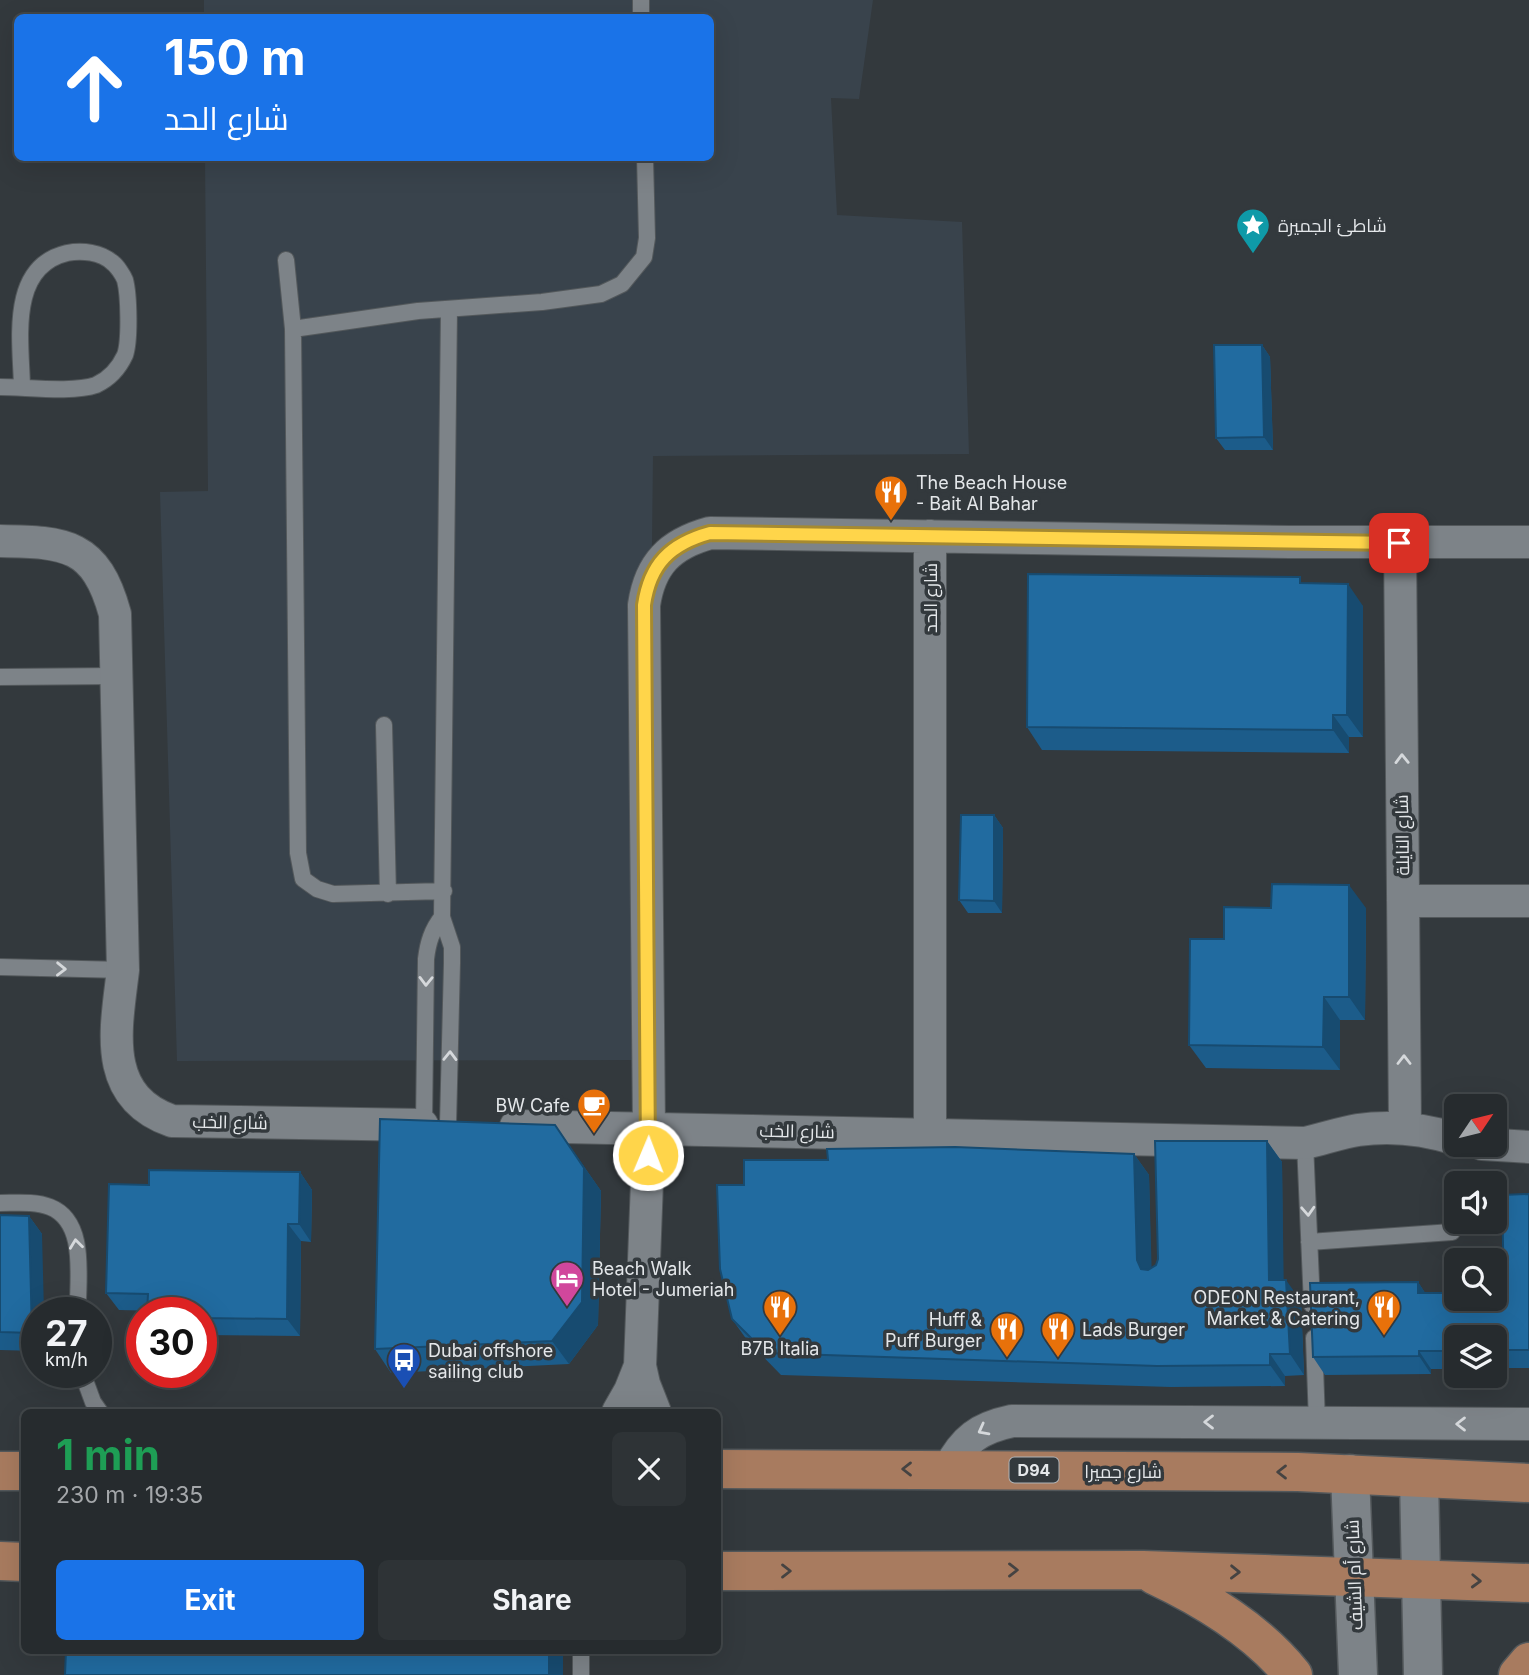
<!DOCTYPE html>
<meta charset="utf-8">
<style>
body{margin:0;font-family:Inter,Cairo,sans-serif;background:#2e3336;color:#f1f3f6;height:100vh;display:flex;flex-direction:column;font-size:26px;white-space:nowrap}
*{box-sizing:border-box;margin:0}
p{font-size:23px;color:#a4a7aa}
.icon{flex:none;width:38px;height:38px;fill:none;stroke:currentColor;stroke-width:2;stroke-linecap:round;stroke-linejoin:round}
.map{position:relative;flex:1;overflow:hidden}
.drawer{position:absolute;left:21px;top:1409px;width:700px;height:245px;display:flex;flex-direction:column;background:#262b2e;border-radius:10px;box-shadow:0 7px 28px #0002,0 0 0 2px #42474a}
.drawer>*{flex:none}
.hud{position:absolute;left:14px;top:14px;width:700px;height:147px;border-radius:10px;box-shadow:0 7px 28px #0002,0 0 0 2px #42474a;background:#1a73e8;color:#fff;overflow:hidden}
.needle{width:46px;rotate:55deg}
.controls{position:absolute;left:1444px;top:1094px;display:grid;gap:14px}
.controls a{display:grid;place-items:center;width:63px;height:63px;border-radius:10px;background:#262b2e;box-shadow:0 7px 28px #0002,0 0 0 2px #42474a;font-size:35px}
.speed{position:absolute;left:21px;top:1297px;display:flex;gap:14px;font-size:35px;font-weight:700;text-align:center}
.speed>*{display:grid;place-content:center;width:91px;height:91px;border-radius:50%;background:#262b2e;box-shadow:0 7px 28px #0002,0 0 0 2px #42474a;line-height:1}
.speed small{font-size:18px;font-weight:400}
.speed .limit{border:10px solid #d22;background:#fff;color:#111}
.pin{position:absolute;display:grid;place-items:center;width:60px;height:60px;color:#fff;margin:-30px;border-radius:14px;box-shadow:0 4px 10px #0006}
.me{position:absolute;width:77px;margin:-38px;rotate:1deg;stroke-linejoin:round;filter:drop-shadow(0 0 5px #0008)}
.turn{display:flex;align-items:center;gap:24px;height:147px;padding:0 35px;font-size:32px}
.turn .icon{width:91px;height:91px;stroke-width:2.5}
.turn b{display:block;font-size:49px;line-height:60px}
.round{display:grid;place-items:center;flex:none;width:74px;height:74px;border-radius:10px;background:#2e3336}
.head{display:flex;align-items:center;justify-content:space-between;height:119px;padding:0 35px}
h1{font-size:42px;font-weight:700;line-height:52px;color:#1e9e55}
.cta{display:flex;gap:14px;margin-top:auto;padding:14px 35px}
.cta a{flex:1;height:80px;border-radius:10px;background:#1a73e8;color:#fff;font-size:28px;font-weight:700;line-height:80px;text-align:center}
.cta a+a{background:#2e3336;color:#f1f3f6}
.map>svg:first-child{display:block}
.built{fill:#39434c}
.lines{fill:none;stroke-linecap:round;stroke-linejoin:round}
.lane-casing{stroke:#53585b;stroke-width:18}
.street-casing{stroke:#53585b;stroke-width:34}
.secondary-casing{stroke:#53585b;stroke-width:41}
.primary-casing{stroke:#53585b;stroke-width:41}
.lane{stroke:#7d8388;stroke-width:16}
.street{stroke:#7d8388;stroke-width:32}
.secondary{stroke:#7d8388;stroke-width:38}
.primary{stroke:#a87b5f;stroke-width:38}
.wall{fill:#1c5c8a}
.shaded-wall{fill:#174b70}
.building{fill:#216ba0;stroke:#174b70;stroke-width:2}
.oneway{stroke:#d5d8db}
.oneway2{stroke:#454342}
.route-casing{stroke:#a68a30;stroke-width:18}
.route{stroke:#ffd54a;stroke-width:12}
.labels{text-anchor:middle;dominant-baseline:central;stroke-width:7;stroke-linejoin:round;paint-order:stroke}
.shield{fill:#33393d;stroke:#afb3b6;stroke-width:2}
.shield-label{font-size:16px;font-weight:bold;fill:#e4e7ea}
.poi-label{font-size:18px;fill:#e4e7ea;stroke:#33393d;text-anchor:start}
.street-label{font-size:18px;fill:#e4e7ea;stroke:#33393d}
</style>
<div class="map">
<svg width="1529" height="1675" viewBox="0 0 1529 1675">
<rect width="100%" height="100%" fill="#33393d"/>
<path class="built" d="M204,0H873L859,99L831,98L837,215L962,222L969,454L653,456L646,1060L177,1061L160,492L208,491L205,158H710V18H204Z"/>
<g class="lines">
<g class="lane-casing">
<path id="lane" d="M641,0V18
M286,260L293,329L298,853L303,879L317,889L333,894L444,891
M293,329L418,311L542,302L601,294L622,284L644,257L647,238L645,158
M0,387C26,387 73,393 96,385C109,379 119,368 125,355C130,341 129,295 125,280C123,275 117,266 113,263C101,252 82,250 67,253C8,267 21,341 22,387
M0,677L116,676
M384,725L388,894
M0,967L123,970
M448,1124L452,963V947L442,917L449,309
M424,1125L426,959C428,942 432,930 442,917
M1305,1143L1312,1305
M0,1203C16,1203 35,1201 50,1207C88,1222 77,1280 78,1312
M1309,1242L1452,1232
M1314,1338L1317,1423
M82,1372L93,1402L100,1412
M581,1675V1650"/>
</g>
<g class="street-casing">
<path id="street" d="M0,541C66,542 96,544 115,614L123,970C116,1029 101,1096 172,1121L422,1125
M1400,543L1405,1128
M1403,901H1529
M516,1126L1305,1143C1323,1139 1340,1133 1358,1130C1392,1125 1424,1129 1456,1139
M930,1133V536
M1482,1144L1529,1147
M618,1412L630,1391L640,1366
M655,1412L644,1384L640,1366L649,1129L644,605C650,564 670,544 710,533L1290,542H1529
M948,1470C964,1439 979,1428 1012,1421L1529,1424"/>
</g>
<g class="secondary-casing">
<path id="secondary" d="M1350,1474L1358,1675
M1419,1478L1423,1675"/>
</g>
<g class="primary-casing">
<path id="primary" d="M718,1469L1298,1472L1529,1483
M0,1471H24
M0,1561L24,1562
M718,1571L1143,1570L1529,1583
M1154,1575C1205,1599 1257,1630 1293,1675
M1518,1675L1529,1662"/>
</g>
<use href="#lane" class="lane"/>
<use href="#street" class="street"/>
<use href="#secondary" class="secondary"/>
<use href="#primary" class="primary"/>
</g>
<path class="wall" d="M1262,345L1270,357L1273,450H1225L1216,438Z
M1305,583L1363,606V737H1349V753L1042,750L1027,727Z
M994,815L1003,828L1002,913H968L959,900Z
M1366,908L1365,1020H1340V1070L1206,1068L1189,1045L1224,939Z
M555,1125L601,1191L598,1325L569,1364L391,1373L375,1349Z
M1267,1141L1282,1162L1283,1280L1301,1301L1304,1375L1285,1376V1386L1171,1387L781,1375L747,1340L732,1319L744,1185L828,1160L1134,1154L1149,1175L1151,1268L1156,1265Z
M300,1172L312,1190L311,1242L301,1241L300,1336L201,1335V1312L119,1310L106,1293L149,1185Z
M1529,1194V1368H1494V1337H1456V1369H1431V1374L1325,1375L1313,1357L1418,1282L1425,1293L1504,1292Z
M0,1215L29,1216L42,1234L37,1312V1351L0,1350Z"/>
<path class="shaded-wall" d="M1262,345L1270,357L1273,450L1264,437Z
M1348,584L1363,606V737L1347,715Z
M1333,715L1349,737V753L1333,730Z
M994,815L1003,828L1002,913L994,901Z
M1349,885L1366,908L1365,1020L1349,997Z
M1324,997L1340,1020V1070L1323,1047Z
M555,1125L601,1191L598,1325L569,1364L552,1341Z
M1267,1141L1282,1162L1284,1302L1269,1280Z
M1134,1154L1149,1175L1152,1281L1141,1269L1137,1260Z
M300,1172L312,1190L311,1242L299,1224Z
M29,1216L42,1234L44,1312H37V1340L32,1333Z
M288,1224L301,1241L300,1336L287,1319Z
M1286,1280L1301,1301L1304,1375L1290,1354Z
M1418,1282L1430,1300L1418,1293Z
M1419,1351L1431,1369V1374L1419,1356Z
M1270,1354L1285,1376V1386L1270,1365Z
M549,1650H563V1675H549Z"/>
<path class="building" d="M1214,345H1262L1264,437L1216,438Z
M1028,574L1300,577V583L1348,584L1347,715H1333V730L1027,727Z
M961,815H994V901L959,900Z
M1272,884L1349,885V997H1324L1323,1047L1189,1045L1190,939H1224V907L1271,908Z
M380,1119L555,1125L584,1168L582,1302L552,1341L375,1349Z
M1155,1141H1267L1269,1280H1286L1290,1354H1270V1365L1157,1366L766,1353L732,1319L720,1269L717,1185H744V1160H828L827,1149L955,1147L1134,1154L1137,1260L1141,1269L1148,1270L1156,1265L1158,1259Z
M149,1170L300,1172L299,1224H288L287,1319L201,1318V1312H147L148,1294L106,1293L109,1184L149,1185Z
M1529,1194V1350H1494V1337H1456V1351H1419V1356L1313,1357L1310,1283L1418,1282V1293H1456V1298H1494V1292H1504L1502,1195Z
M0,1215L29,1216L32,1333L0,1332Z
M66,1650H549V1675H65Z"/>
<defs><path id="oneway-chevron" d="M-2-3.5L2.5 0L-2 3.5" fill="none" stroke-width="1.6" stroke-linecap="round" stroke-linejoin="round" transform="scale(1.75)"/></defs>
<g class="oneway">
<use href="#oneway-chevron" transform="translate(1402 759) rotate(-91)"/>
<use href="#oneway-chevron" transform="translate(61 969) rotate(1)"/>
<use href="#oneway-chevron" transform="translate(426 981) rotate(91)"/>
<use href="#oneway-chevron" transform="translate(450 1056) rotate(-89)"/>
<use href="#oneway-chevron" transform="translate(1404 1060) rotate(-90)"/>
<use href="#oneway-chevron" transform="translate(1308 1211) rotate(87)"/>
<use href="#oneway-chevron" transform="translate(76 1244) rotate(-97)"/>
<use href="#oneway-chevron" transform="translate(1209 1422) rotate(-180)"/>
<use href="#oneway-chevron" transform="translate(1461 1424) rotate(-180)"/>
<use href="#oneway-chevron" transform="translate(983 1430) rotate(152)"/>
</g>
<g class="oneway2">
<use href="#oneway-chevron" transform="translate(907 1469) rotate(-180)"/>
<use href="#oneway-chevron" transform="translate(1282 1472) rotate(-180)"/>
<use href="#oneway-chevron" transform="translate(1013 1570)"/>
<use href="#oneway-chevron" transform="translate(786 1571)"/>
<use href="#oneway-chevron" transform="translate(1235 1572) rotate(1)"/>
<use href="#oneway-chevron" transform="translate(1476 1581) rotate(2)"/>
</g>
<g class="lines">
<g class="route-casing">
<path id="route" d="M648,1155L644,605C650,564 670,544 710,533L1399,543"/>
</g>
<use href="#route" class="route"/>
</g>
<defs>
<g id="sight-pin" transform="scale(1.75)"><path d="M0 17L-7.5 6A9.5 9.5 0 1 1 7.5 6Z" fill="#0f9aa8" stroke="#33393d"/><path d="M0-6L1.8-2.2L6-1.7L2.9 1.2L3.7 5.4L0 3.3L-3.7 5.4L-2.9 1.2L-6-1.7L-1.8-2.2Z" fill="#fff"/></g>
<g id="restaurant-pin" transform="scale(1.75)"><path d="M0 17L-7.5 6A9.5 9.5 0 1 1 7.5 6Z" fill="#e8710a" stroke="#33393d"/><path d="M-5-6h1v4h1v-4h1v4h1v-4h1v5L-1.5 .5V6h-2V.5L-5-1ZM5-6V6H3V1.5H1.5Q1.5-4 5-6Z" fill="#fff"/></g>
<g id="cafe-pin" transform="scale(1.75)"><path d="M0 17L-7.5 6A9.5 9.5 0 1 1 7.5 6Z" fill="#e8710a" stroke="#33393d"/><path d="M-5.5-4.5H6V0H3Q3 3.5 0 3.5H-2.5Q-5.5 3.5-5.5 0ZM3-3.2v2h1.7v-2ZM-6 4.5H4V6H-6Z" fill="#fff"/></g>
<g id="hotel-pin" transform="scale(1.75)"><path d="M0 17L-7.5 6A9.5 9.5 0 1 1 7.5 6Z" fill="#d1479c" stroke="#33393d"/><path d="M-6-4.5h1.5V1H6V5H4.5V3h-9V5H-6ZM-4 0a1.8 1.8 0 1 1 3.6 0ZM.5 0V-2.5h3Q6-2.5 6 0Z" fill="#fff"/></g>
<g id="bus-pin" transform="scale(1.75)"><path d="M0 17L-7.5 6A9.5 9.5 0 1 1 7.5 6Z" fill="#1a4fb4" stroke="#33393d"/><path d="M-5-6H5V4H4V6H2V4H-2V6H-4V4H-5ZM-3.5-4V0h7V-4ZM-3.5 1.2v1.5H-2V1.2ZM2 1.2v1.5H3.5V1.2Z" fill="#fff"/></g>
</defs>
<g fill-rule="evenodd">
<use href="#sight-pin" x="1253" y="225"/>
<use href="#restaurant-pin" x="891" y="492"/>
<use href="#cafe-pin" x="594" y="1105"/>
<use href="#hotel-pin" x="567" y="1278"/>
<use href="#restaurant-pin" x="780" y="1307"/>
<use href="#restaurant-pin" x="1384" y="1307"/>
<use href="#restaurant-pin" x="1007" y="1329"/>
<use href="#restaurant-pin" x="1058" y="1329"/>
<use href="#bus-pin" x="404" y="1360"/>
</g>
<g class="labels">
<rect class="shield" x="1009.5" y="1457.5" width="49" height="25" rx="5"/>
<g class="shield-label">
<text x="1034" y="1470">D94</text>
</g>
<g class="poi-label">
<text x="1278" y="225">شاطئ الجميرة</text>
<text x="916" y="482">The Beach House<tspan x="916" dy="21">- Bait Al Bahar</tspan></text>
<text x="570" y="1105" text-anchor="end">BW Cafe</text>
<text x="592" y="1268">Beach Walk<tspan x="592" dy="21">Hotel - Jumeriah</tspan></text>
<text x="1360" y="1297" text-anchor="end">ODEON Restaurant,<tspan x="1360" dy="21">Market &amp; Catering</tspan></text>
<text x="982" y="1319" text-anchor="end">Huff &amp;<tspan x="982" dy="21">Puff Burger</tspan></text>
<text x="1082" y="1329">Lads Burger</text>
<text x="780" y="1348" text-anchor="middle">B7B Italia</text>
<text x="428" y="1350">Dubai offshore<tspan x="428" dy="21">sailing club</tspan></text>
</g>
<g class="street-label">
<text transform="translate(930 598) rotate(-90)">شارع الحد</text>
<text transform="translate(1402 835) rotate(-91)">شارع النايلة</text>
<text transform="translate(230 1122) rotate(1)">شارع الخب</text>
<text transform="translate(797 1131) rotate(1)">شارع الخب</text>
<text x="1123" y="1471">شارع جميرا</text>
<text transform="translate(1354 1575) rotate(-92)">شارع أم الشيف</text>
</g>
</g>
</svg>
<div class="controls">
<a><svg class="needle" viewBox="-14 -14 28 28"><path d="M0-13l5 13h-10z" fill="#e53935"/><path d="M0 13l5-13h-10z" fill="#a4a7aa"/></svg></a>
<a><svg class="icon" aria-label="sound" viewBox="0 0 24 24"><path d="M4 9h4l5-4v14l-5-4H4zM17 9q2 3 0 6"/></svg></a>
<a><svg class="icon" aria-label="search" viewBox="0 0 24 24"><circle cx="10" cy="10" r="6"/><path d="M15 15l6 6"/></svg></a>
<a><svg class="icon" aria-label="layers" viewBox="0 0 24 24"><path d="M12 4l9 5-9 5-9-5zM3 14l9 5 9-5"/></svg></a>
</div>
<div class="speed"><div>27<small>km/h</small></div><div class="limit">30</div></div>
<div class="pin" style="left:1399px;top:543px;background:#d93025"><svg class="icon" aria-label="arrive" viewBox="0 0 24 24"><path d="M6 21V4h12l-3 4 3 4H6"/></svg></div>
<svg class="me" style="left:648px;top:1155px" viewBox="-20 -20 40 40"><circle r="17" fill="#ffd54a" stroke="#fff" stroke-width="3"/><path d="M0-11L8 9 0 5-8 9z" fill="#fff"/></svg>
<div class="hud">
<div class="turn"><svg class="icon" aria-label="ahead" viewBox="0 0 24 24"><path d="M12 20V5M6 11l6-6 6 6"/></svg><div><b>150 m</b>شارع الحد</div></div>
</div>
<section class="drawer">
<div class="head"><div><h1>1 min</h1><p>230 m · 19:35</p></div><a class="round"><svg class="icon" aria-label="close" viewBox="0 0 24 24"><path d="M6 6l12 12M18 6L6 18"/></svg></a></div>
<div class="cta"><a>Exit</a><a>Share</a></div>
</section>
</div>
